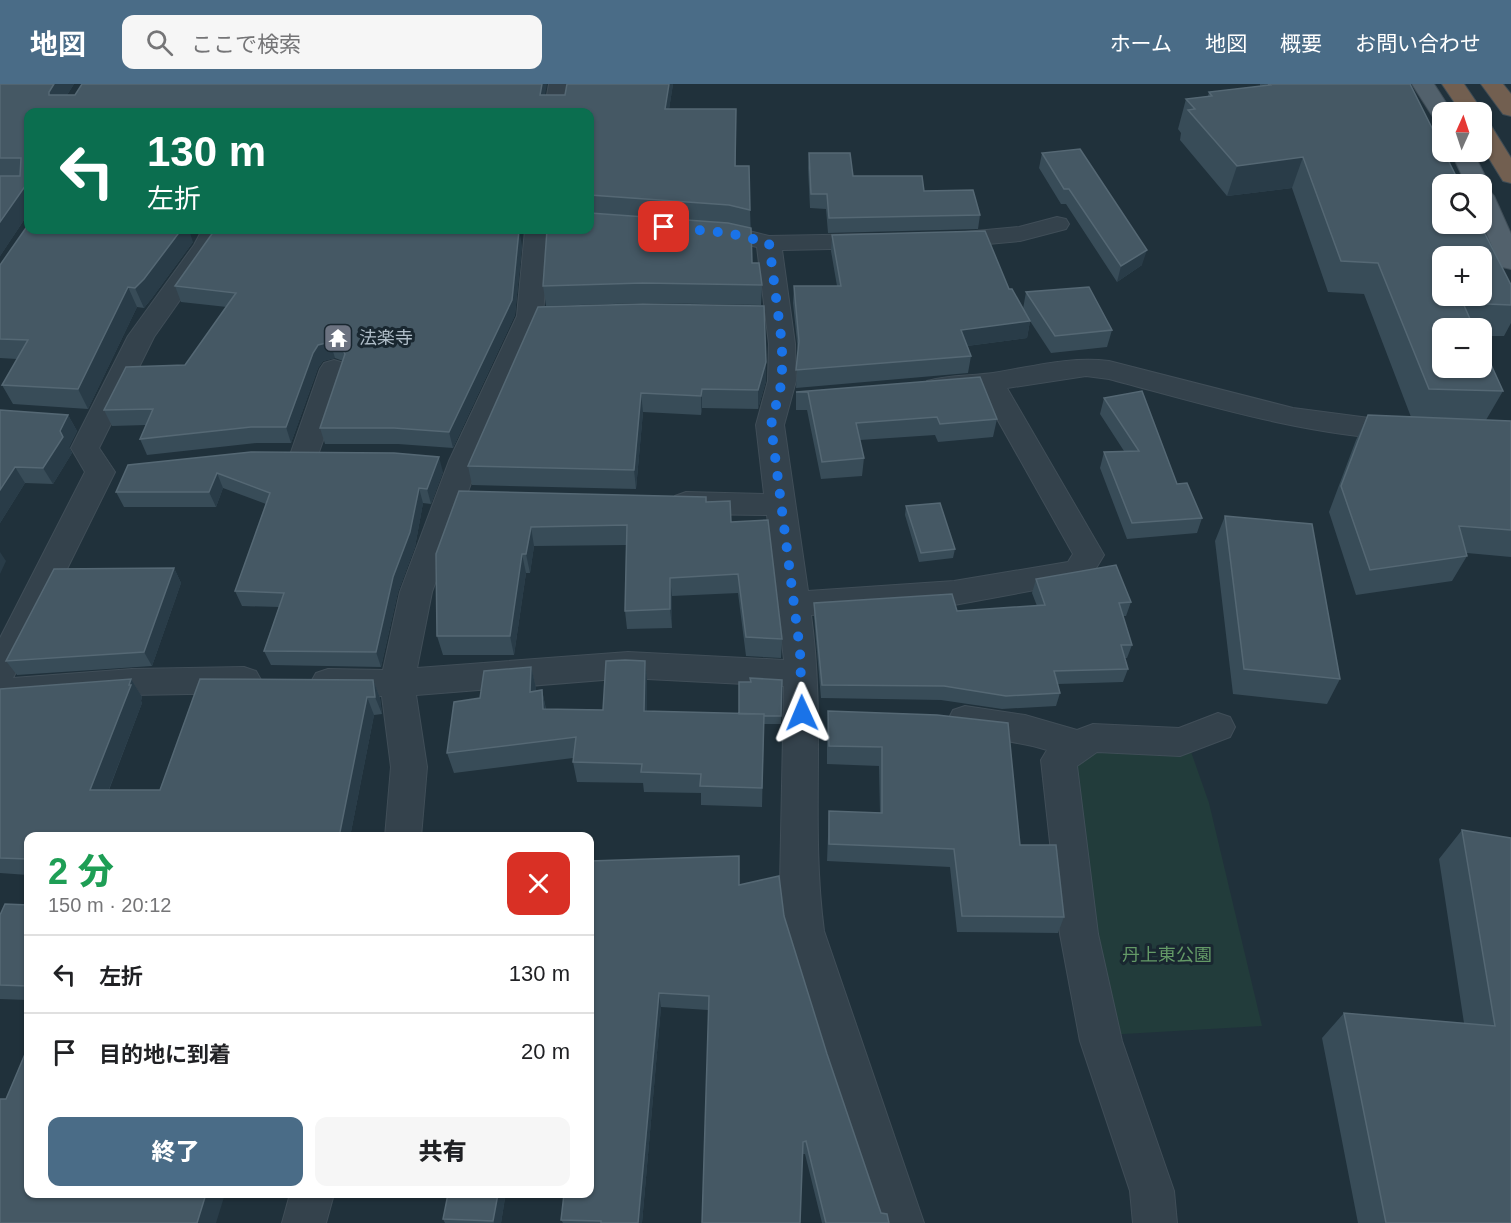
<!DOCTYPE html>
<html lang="ja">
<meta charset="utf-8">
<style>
body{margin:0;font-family:Arial,"Noto Sans JP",sans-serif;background:#f6f6f6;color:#202124;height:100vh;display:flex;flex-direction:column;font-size:22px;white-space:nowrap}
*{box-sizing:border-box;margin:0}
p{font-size:20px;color:#757577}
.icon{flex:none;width:33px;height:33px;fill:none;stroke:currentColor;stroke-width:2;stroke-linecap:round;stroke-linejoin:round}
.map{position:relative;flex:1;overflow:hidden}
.side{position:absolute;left:24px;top:748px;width:570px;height:366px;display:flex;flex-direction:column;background:#fff;border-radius:12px;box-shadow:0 2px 4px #0004}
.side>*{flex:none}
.guide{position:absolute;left:24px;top:24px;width:570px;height:126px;border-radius:12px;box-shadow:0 2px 4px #0004;background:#0b6e4f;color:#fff;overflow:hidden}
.needle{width:39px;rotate:3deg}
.tools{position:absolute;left:1432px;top:18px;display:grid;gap:12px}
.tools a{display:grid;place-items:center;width:60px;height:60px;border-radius:12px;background:#fff;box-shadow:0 2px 4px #0004;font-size:30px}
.pin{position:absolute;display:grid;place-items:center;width:51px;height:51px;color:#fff;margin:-26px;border-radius:12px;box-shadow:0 3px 9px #0006}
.me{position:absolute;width:66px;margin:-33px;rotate:359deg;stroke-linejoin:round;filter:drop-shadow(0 0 4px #0008)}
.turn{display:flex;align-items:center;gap:21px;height:126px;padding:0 24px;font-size:27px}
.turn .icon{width:78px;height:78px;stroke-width:2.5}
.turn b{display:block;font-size:42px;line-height:51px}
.round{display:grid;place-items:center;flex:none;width:63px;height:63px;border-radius:12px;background:#f6f6f6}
.head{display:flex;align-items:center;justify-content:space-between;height:102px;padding:0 24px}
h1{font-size:36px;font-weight:800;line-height:45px;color:#1e9e55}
.primary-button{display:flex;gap:12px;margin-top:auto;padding:12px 24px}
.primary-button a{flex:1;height:69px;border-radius:12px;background:#4a6c87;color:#fff;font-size:24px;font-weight:800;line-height:69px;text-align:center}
.primary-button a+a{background:#f6f6f6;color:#202124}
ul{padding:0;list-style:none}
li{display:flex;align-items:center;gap:18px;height:78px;padding:0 24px;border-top:2px solid #e0e0e0}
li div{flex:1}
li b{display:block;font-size:22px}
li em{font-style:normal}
header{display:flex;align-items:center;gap:36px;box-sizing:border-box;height:84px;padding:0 30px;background:#4a6c87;color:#fff}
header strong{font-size:28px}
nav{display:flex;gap:33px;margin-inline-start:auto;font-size:21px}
.search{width:420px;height:54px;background:#f6f6f6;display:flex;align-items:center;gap:15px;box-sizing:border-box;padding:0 21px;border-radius:12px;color:#757577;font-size:22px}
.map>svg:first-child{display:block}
.green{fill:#223c3b}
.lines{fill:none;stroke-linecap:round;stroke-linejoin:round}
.minor-casing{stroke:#404e58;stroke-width:2}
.major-casing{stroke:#404e58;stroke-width:2}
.highway-casing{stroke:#3f4d56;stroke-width:2}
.minor{fill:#34424c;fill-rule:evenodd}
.major{fill:#52616c;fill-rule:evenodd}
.highway{fill:#725f50;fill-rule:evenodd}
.wall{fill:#384c58}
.shaded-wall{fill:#293c48}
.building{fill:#455864;stroke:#556874;stroke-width:1.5;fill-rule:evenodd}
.route{stroke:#1a73e8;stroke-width:10;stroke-dasharray:0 18}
.labels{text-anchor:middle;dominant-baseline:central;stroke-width:6;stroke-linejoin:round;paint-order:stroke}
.poi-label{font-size:18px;fill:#afbdc8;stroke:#192730;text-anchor:start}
.park-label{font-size:18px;fill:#649a67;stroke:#192730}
</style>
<header>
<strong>地図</strong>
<div class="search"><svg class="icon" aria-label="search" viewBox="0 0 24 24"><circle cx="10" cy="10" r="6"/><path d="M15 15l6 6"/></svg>ここで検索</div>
<nav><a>ホーム</a><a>地図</a><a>概要</a><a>お問い合わせ</a></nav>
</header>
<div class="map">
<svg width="1511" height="1139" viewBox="0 0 1511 1139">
<rect width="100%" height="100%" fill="#20313b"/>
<path class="green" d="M1080,661L1189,662L1209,719L1262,942L1106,951L1068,680Z"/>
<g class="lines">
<g class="minor-casing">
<path id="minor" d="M549,0H571L566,28H544Z
M1057,133L1066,135L1069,140L1066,145L1020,157L944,164L935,162L932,157L935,152L944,150L1019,143Z
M202,146H226L218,162L154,253L99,364L115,388L13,594L132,585L244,583L256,587L261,596L256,605L244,609L132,611L0,621V554L85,388L71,364L128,252L194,161Z
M525,146H549L543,232L479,377L432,508L417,584L628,568L784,576L767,431L686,430L675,426L671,419L675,412L686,408L764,410L756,341L768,297L769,260L757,163L740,159L737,154L740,149L749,147L769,152L877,150L886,152L889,157L886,162L877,164L782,166L795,260L796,297L784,341L808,507L954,497L1068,478L1073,470L982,308L937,312L927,309L923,303L927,297C948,291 971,292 993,289C1031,283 1070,272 1109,277L1293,324L1415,340L1419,347L1415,354L1405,356C1303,351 1207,321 1109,295L1086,292L1007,304L1104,471L1089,496L954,521L811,531C826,636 810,742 824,847L924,1139H880L786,847L780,801L784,602L628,594L416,611L427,683L421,753H385L391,683L382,612L328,611L316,607L311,598L316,589L328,585L383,586L400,508L449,377L517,232Z
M334,276L344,279L348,285L318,371L314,378L304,381L294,378L290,371L320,285L324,279Z
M965,622L1025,631L1077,646L1093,640L1179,644L1218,629L1230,633L1235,643L1230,653L1180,672L1097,668L1077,682L1098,850L1122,957L1174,1107L1177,1139H1133L1130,1107L1080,957L1060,850L1041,676L1047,666C1016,656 983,656 953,646L948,636L953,626Z
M290,1110H334L326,1139H282Z"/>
</g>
<g class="major-casing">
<path id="major" d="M1412,0H1434L1452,28H1443V38L1435,36Z
M1451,68H1473L1489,100L1484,105L1490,107L1494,112L1511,150V185L1502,183L1499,178L1482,139V100H1466Z"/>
</g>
<g class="highway-casing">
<path id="highway" d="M1442,0H1464L1483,28L1482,29L1461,28Z
M1481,0H1503L1511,10V32L1503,30Z
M1482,38L1490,40L1511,74V99L1503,97L1482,63Z"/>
</g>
<use href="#minor" class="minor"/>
<use href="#major" class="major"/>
<use href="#highway" class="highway"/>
</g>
<path class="wall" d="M0,0H74L67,11H565L567,0H673L669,25H736V82L750,126L752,179L762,201L761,221L645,219L546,222L543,202L590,146V28H28V130L0,172Z
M1260,0H1410L1511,201V239L1504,252H1482V244H1443L1503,307L1486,336L1511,337V473L1467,469V472L1452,497L1356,511L1329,428L1356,356L1368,331L1411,333L1364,210L1328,208L1292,104L1227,112L1180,56L1181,49L1178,45L1186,15L1208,12L1209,8L1260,2Z
M809,69L853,92L924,107L980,131L978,145L828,149L826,125L810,124L808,84Z
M1042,69L1142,181L1117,198L1066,120H1061L1039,84Z
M832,151L1009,205L1023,225L1026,208L1112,246L1107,263L1051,269L1030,237L1027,254L967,262L971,272L968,289L796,304L798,268L793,219L794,202H837L831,167Z
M193,158L152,214L144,224L137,223L88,325L13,320L2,301L17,275L0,274V181Z
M522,161L515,231L453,364L398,360H325L320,344L343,277L335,274L323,277L318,284L291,359H257L147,371L140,355L146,341L112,342L104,326L185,281L227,223L181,218L175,202Z
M538,223L766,297L758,325L702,324L701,331L643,328L636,405L472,401L468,382Z
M980,293L997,335L993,353L938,358L935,351L860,356L864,374L862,392L821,395L807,326H796V308Z
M1104,314L1202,434L1197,449L1127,455L1100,384L1104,368L1124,367L1100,330Z
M0,326L68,331L77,347L69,363L72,369L53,400L25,399L0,439Z
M128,381L443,388L431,420L423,419L415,463L398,508L381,583L271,581L264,567L279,523L242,522L235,507L266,420L223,404L216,423H124L116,408Z
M459,407L706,418L731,438L782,555L781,574L746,572L738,509L672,512V544L627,545L625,527L626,461L534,462L530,489H526L514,571H443L437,552Z
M906,422L955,465L953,474L919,478L905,431Z
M1225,432L1340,595L1327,620L1233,610L1215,457Z
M174,484L181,499L152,582L17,591L6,577Z
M1036,495L1131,518L1126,532H1123L1132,561L1127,574H1125L1128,585L1123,598L1058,600L1060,609L1056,622L1002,625L941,616L821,614L814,533V519L957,527L1037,522L1032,509Z
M645,577L647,597V627L739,630L750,598V594L782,596L781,640H764L762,723L701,721V709L644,708L643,699L577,698L573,678V674L454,689L447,669L480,614L531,583L536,604V607L542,606L546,625L603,626Z
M131,595L142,613L141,617L142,619L109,706H160L373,596L380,614L382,630L374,631L350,753H28V791L0,789V605Z
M828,627L1020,761L1064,833L1058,849L957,848L950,783L827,777L829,727L880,729L879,682L827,680V645Z
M1462,746L1511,754V1139H1358L1322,954L1344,929L1464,939L1439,775Z
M590,777L739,801L784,832L827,970L881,1129L889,1139H822L805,1070H803L708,926L661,923L642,1139H563L561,1136L564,1114H505L501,1139H445L443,1135L448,1110H590Z
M28,821V916L0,915V831Z"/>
<path class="shaded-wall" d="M54,0H74L57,27L49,11V8Z
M542,0H547L542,28L540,11Z
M669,0H673L666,44L665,25Z
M1303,73L1292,104L1227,112L1237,82Z
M28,98V130L0,172V138Z
M181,146H189L193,158L152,214L144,224L135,204Z
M519,146L522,161L515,231L453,364L449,348Z
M1147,166L1142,181L1117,198L1121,182Z
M128,203L137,223L88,325L78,305Z
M1030,237L1027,254L959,263L961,246Z
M330,258L335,274L323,277L318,284L291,359L286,343L313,269L318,261Z
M766,278V297L758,325V306Z
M702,305V324L701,331V312Z
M641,309L643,328L636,405L634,386Z
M68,331L77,347L69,363L72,369L53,400L43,384Z
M439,373L443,388L431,420L427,405Z
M15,383L25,399L0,439V406Z
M217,389L223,404L216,423L209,408Z
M419,404L423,419L415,463L398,508L381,583L376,568L393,493Z
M531,443L534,462L530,489L526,470Z
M0,468L6,477L0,490Z
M522,470L526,489L514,571L510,552Z
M174,484L181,499L152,582L144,568Z
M670,494L672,512V544L670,525Z
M645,577L647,597V648L644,627Z
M531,583L536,604L534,629L530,608Z
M131,595L142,613L141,617L142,619L102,723L90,706Z
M373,596L380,614L382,630L375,613Z
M542,606L546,627L543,625Z
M367,613L374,631L350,753H339Z
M659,909L661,923L642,1139H638Z
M206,1110H225L216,1139H197Z
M498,1110H503L505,1114L501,1139H494L493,1137Z"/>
<path class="building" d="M0,0H54L49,8V11H75L82,0H542L540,11H565L567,0H669L665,25H736L735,82H749L750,126L729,121L590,111V28H28V98L0,138V92H20L21,74H0Z
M1268,0H1410L1443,66V68H1444L1460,100H1443V140H1480L1511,201V221L1463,219L1474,244H1443V284H1482V261L1503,307L1429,305L1378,179L1341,177L1303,73L1237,82L1188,26L1195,25L1186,15L1212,12L1209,8L1270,1ZM1443,172H1482V212H1443Z
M1080,65L1147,166L1121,182L1069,105H1064L1042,69Z
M809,69H850L853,92H922L924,107L973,106L980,131L829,134L827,110H811Z
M590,129L728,139L751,144L752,179H759L762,201L643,199L543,202L547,146H590Z
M28,141V146H181L144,195L135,204L128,203L78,305L2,301L28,256L0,255V181Z
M239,146H519L512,216L449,348L394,344H320L345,270L341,262L330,258L318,261L313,269L286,343H251L140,355L153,325L104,326L126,283L185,281L236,209L175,202L214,147Z
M985,147L1009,205H1012L1030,237L961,246L971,272L796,286L799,257L794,202H841L832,151Z
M1089,203L1112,246L1055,252L1026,208Z
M643,220L764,222L766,278L758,306L702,305L701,312L641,309L634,386L468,382L538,223Z
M980,293L997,335L940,340L937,333L856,339L864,374L822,378L808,308H796Z
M1142,307L1177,400L1187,399L1202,434L1132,439L1104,368L1139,367L1104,314Z
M0,326L68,331L60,347L63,353L43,384L15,383L0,406Z
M1368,331L1511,337V446L1459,442L1467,472L1370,486L1341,402Z
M251,368L394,369L439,373L427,405L419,404L410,448L393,493L376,568L264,567L284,509L235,507L270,409L217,389L209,408H116L128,381Z
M459,407L706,413V418L730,417L731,438L768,436L782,555L746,553L738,490L670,494V525L625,527L627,441L531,443L526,470H522L510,552H437L436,470Z
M940,419L955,465L921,469L906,422Z
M1225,432L1312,440L1340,595L1244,585Z
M1116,481L1131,518L1119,519L1132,561H1121L1128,585L1054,587L1060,609L1006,612L944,602L822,601L814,519L952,510L957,527L1045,521L1036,495Z
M174,484L144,568L6,577L54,485Z
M625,576L645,577L644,627L764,630L762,704L700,702L701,690L641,688L642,680L573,678L576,653L447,669L454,618L480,614L484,587L531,583L530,608L542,606L543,625L603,626L606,577Z
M750,594L782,596L781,632H764V630H739V598H751Z
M131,595L129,601H131L90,706H160L200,595L373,596L375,613H367L339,753H290V750L187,753H28V775L0,774V605Z
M828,627L937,631L1008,639L1020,761H1056L1064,833L962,832L954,765L829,760V727L882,729V663L829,662Z
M1462,746L1511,754V1139H1386L1344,929L1495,942Z
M739,772V801L779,792L784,832L827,970L881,1129L887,1130L889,1139H826L806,1057L803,1058L800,1139H702L709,912L659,909L638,1139H601V1137L561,1136L564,1110H590V777Z
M5,820L28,821V902L0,901V831Z
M28,963V1110H206L197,1139H0V1015H6Z
M448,1110H498L493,1137L443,1135Z"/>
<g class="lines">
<path class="route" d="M664,143L729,149L769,159L782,260V297L771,341L800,567L802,629"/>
</g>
<defs>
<g id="temple-square" transform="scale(1.5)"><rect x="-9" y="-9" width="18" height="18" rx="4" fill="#6b7280" stroke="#192730"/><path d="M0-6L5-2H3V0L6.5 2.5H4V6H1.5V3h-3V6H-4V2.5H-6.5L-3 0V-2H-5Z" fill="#fff"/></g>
</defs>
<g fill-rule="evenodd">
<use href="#temple-square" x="338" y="254"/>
</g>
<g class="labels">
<g class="poi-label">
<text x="359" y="254">法楽寺</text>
</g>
<g class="park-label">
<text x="1167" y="871">丹上東公園</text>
</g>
</g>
</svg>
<div class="tools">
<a><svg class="needle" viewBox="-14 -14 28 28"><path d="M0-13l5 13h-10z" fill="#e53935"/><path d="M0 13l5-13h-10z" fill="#757577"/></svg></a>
<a><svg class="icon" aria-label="search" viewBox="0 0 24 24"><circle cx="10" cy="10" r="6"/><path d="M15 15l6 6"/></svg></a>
<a>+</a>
<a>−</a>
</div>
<div class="pin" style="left:664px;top:143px;background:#d93025"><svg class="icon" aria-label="arrive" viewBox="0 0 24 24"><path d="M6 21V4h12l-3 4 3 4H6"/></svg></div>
<svg class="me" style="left:802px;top:629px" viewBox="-20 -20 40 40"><path d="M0-17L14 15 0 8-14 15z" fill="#1a73e8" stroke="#fff" stroke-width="4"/></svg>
<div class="guide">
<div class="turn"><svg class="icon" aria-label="left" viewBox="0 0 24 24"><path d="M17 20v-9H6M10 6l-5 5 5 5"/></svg><div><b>130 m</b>左折</div></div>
</div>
<section class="side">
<div class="head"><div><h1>2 分</h1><p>150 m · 20:12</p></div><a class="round" style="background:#d93025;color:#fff"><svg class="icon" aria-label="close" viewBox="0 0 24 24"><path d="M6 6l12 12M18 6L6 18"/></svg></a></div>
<ul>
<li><svg class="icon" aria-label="left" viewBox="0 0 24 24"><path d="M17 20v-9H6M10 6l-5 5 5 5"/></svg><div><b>左折</b></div><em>130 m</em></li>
<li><svg class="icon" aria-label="arrive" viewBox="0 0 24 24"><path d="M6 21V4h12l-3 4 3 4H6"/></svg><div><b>目的地に到着</b></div><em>20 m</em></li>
</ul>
<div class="primary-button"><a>終了</a><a>共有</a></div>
</section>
</div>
